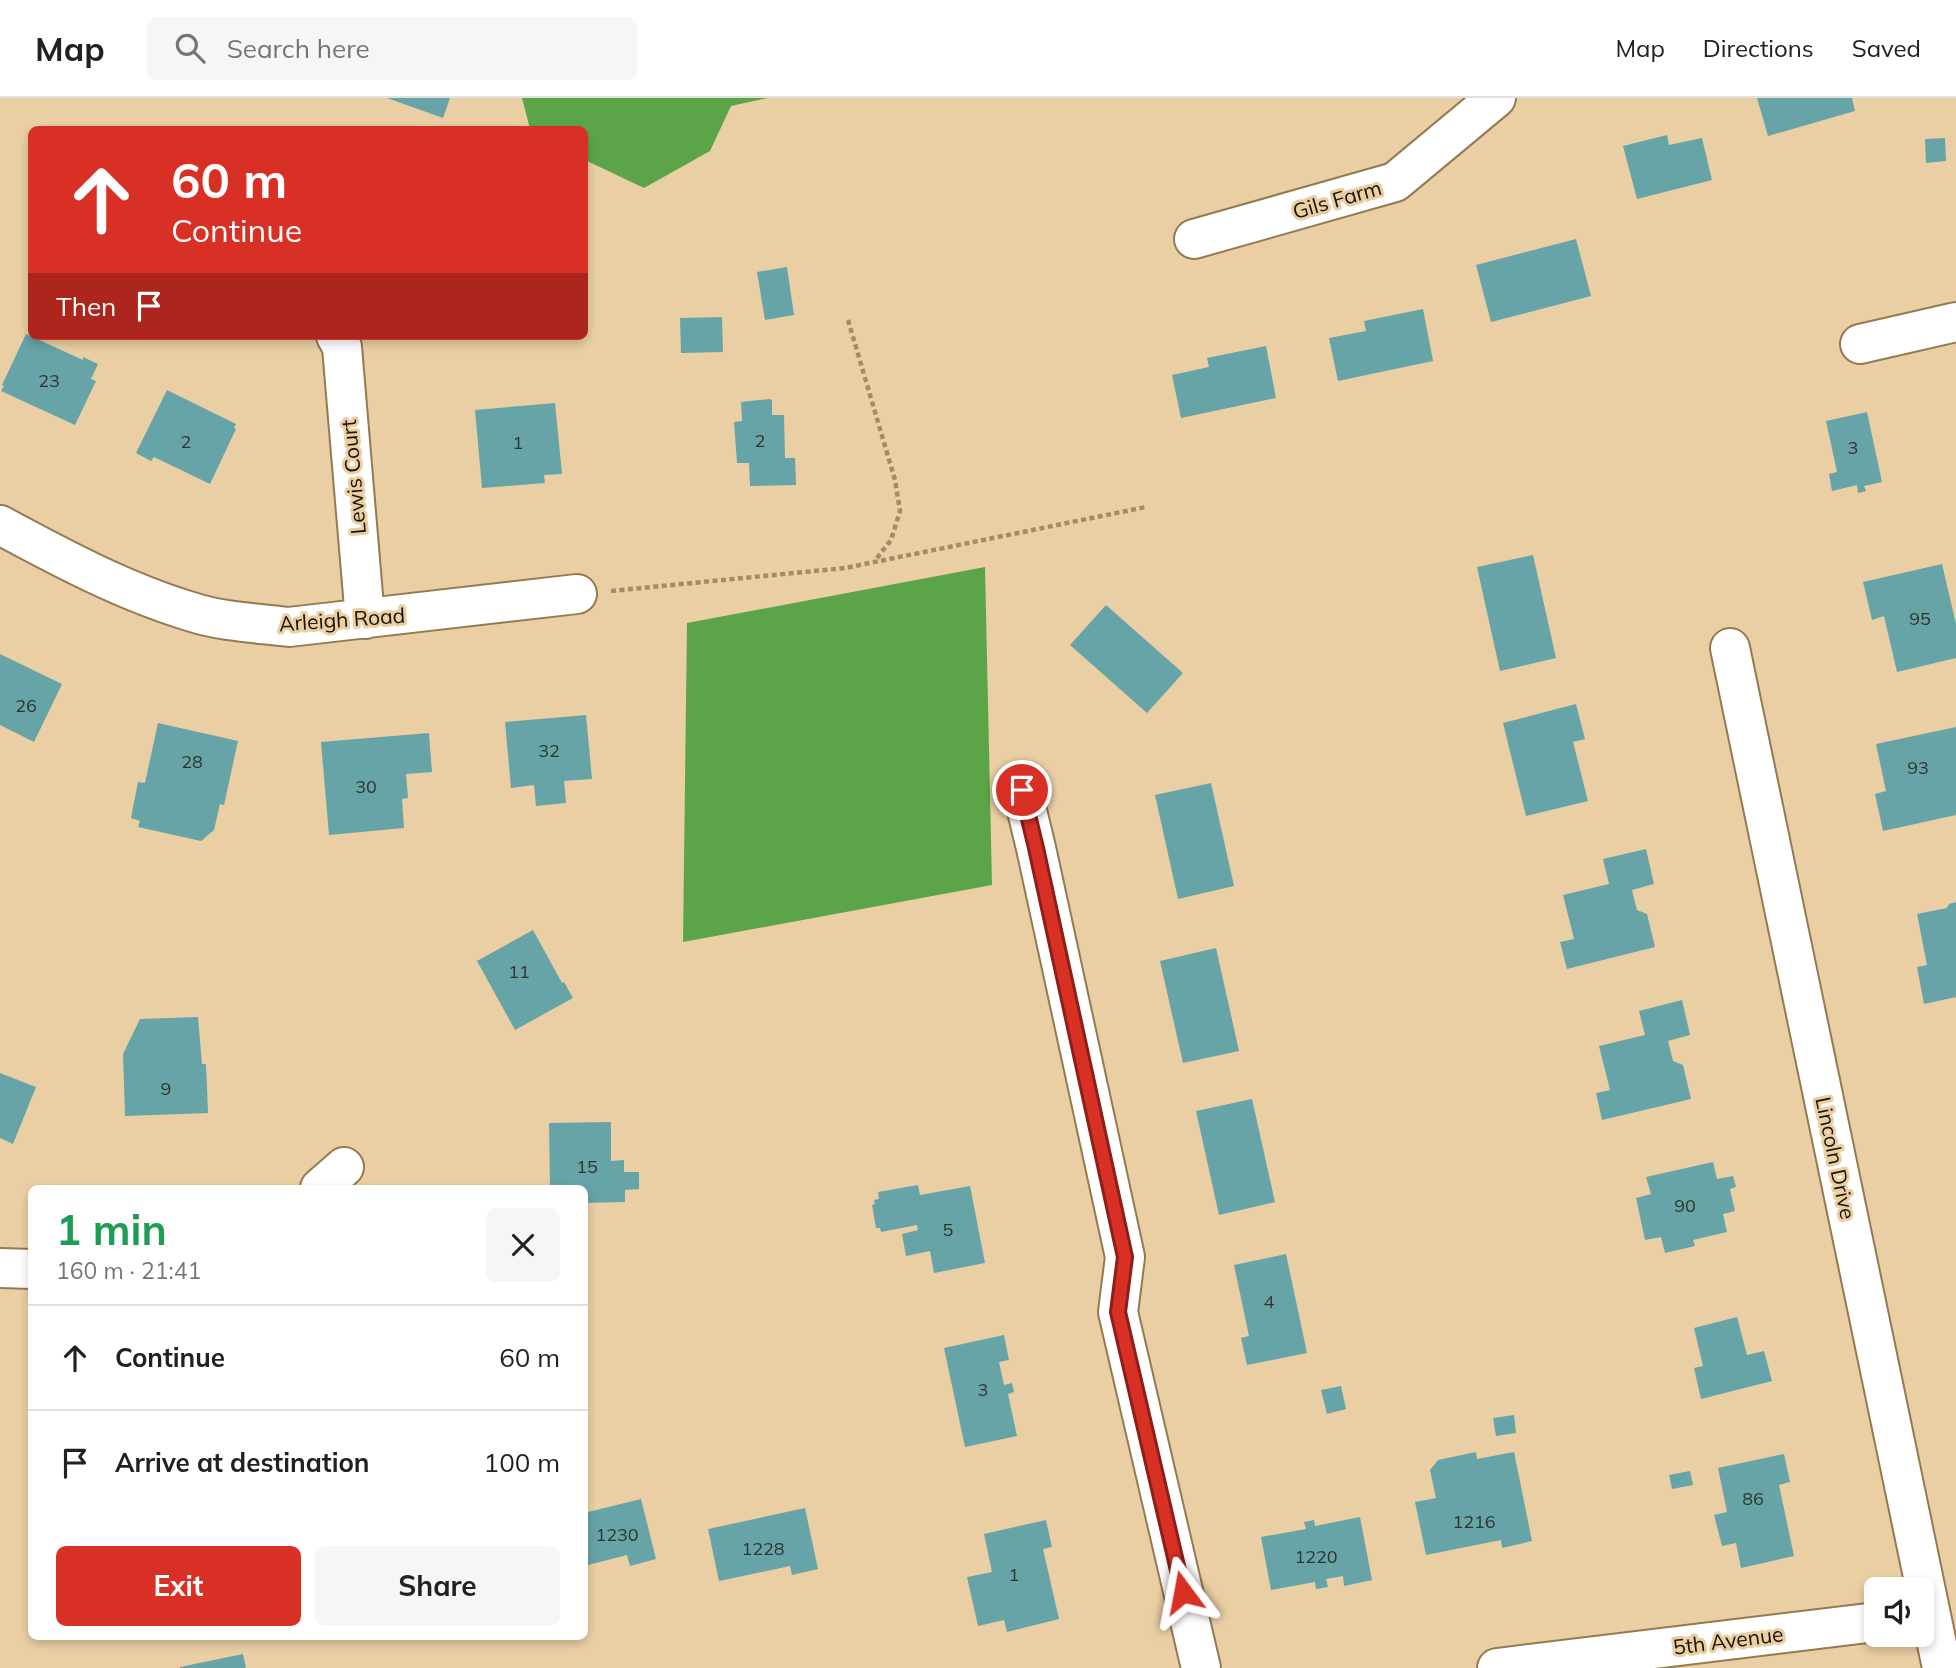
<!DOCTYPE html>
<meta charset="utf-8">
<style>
body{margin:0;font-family:Mulish,sans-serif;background:#f6f6f6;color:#202124;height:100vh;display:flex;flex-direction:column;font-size:26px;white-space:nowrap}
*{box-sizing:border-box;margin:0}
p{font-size:23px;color:#757577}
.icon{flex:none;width:38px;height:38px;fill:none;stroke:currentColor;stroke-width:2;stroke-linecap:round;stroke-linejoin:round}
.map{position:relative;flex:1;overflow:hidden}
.drawer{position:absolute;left:28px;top:1087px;width:560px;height:455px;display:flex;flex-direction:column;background:#fff;border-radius:10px;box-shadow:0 4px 10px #0003}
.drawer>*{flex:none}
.banner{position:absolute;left:28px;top:28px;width:560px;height:214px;border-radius:10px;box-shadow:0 4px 10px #0003;background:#d93025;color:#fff;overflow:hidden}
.fabs{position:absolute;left:1864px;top:1479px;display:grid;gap:14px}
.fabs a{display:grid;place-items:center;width:70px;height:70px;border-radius:10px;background:#fff;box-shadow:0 4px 10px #0003;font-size:35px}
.pin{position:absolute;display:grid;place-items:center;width:60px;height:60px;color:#fff;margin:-30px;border:4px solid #fff;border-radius:50%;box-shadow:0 2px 7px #0007}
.me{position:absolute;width:77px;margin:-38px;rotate:347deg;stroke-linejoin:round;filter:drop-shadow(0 0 5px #0008)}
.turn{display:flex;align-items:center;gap:24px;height:147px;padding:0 28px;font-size:32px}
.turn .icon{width:91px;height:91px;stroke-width:2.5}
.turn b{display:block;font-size:49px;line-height:60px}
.then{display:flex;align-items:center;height:66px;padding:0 28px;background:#0003;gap:14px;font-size:26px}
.round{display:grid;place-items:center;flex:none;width:74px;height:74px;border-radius:10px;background:#f6f6f6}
.summary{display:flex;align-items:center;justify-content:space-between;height:119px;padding:0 28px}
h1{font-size:42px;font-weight:700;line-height:52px;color:#1e9e55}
.primary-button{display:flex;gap:14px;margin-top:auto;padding:14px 28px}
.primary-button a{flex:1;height:80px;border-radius:10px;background:#d93025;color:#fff;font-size:28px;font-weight:700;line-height:80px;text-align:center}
.primary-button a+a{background:#f6f6f6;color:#202124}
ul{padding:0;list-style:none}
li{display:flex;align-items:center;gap:21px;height:105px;padding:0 28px;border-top:2px solid #e0e0e0}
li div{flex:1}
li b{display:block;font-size:26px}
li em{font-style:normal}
header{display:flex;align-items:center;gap:42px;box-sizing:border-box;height:98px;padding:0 35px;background:#fff;border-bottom:2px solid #e0e0e0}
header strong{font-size:33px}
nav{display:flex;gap:38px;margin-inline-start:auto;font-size:24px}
.search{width:490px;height:63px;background:#f6f6f6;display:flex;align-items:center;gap:18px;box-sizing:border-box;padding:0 24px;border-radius:10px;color:#757577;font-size:26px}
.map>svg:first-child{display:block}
.forest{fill:#5ba548}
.building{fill:#66a4a7}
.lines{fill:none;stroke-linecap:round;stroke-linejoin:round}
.minor-casing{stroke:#937a51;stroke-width:42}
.path{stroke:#a08b6a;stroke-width:4.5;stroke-dasharray:5 3.5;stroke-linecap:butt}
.minor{stroke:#fff;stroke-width:38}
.route-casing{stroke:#8d1f18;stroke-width:18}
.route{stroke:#d93025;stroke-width:12}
.labels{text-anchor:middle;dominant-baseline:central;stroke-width:6;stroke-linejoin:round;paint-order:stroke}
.number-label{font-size:18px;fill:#2e362c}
.street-label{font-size:21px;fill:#1b1203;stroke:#eacfa4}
</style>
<header>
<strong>Map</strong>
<div class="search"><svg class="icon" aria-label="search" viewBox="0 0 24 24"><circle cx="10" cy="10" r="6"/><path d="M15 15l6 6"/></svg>Search here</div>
<nav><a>Map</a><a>Directions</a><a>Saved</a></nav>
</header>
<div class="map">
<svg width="1956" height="1570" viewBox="0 0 1956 1570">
<rect width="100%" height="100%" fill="#eacfa4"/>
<path class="forest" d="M522,0H768L731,8L710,53L644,90L585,62L584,32L530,31Z
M985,469L992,787L683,844L687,525Z"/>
<path class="building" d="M387,0H450L443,20Z
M1757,0H1852L1855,13L1768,38Z
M1667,37L1669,47L1702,40L1712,82L1637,101L1623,48Z
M1945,40L1946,63L1926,65L1925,41Z
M1576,141L1591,198L1491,224L1476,167Z
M787,169L794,217L765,222L757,174Z
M1423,211L1433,263L1338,283L1329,240L1366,233L1364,223Z
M722,219L723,254L681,255L680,220Z
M26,236L83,262V259L98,266L91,281L96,283L75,327L1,293L4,288L2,287Z
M1266,248L1276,300L1181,320L1172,277L1209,269L1207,260Z
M167,292L236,326L234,330L236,331L210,386L154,359L151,363L136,355Z
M770,301L772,302V317H784L785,360H795L796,387L750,388L749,365H737L734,324L742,323L741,304Z
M555,305L562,376L544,377L545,385L482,390L475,312Z
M1867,314L1882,384L1864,388L1866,393L1858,395L1857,387L1832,393L1829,376L1837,374L1826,323Z
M1533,457L1556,560L1500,573L1477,469Z
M1942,466L1956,526V560L1897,574L1884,518L1872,522L1863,484Z
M1106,507L1183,575L1147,615L1070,547Z
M0,556L62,586L34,644L0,627Z
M1576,606L1585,641L1573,644L1588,703L1526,718L1503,625Z
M586,617L592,681L564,683L566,705L536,708L534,687L511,690L505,624Z
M158,625L238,643L224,707L220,706L214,732L201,743L138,729L140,723L131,720L138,684L145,685Z
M1956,629V717L1883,733L1875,696L1886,693L1876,646Z
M429,635L432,674L406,676L408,700L402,701L404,730L329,737L321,644Z
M1211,685L1234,788L1178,801L1155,697Z
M1646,751L1654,786L1632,792L1637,812L1647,816L1655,849L1567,871L1560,844L1574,841L1563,797L1609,786L1603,761Z
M1956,804V899L1924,906L1917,869L1927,867L1917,816L1947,810L1949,806Z
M533,832L562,885L564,884L573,900L515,932L477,863Z
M1216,850L1239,953L1183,965L1160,863Z
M1682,902L1690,937L1668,943L1673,963L1683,967L1691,1001L1602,1022L1596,995L1610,992L1599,948L1645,937L1639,913Z
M198,919L202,966H206L208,1015L125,1018L123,956L140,921Z
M0,975L36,989L13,1046L0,1040Z
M1252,1001L1275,1104L1219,1117L1196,1013Z
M611,1024V1063L624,1062V1074H639V1091L625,1092V1104L584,1105V1090H550L549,1025Z
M1713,1064L1717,1081L1733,1078L1736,1089L1730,1091L1735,1113L1723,1116L1727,1134L1693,1142L1695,1148L1665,1155L1661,1139L1645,1142L1636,1100L1651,1096L1646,1079Z
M918,1087L920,1097L970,1088L985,1165L934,1175L930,1153L906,1158L902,1136L918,1132L917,1127L881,1134L880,1130H876L872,1107L875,1106L874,1102L879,1101L878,1094Z
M1286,1156L1307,1255L1247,1267L1241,1240L1249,1238L1234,1167Z
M1737,1219L1747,1257L1764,1253L1772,1283L1701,1301L1694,1270L1703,1268L1694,1230Z
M1004,1237L1009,1262L999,1264L1004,1287L1012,1285L1014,1294L1008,1296L1017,1338L965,1349L944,1250Z
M1341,1288L1346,1311L1327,1316L1321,1292Z
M1514,1317L1516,1335L1496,1338L1493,1320Z
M1476,1354L1477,1361L1514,1354L1532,1443L1502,1450L1501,1442L1426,1457L1415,1404L1436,1400L1430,1372L1438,1362Z
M1784,1356L1790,1384L1779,1387L1794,1458L1741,1470L1736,1445L1722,1448L1714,1417L1727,1414L1718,1370Z
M1690,1373L1693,1387L1672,1391L1669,1377Z
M641,1401L656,1461L630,1468L627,1457L584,1468V1415Z
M805,1410L818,1471L792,1477L790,1468L719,1483L708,1431Z
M1360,1419L1372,1482L1344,1488L1343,1478L1326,1481L1328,1489L1316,1491L1315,1484L1271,1492L1261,1439L1306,1431L1304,1424L1314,1422L1315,1428Z
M1046,1422L1052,1449L1043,1451L1059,1521L1007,1534L1004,1522L978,1528L967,1479L992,1474L984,1436Z
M243,1556L246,1570H180V1569Z"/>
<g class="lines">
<g class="minor-casing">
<path id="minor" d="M1194,141L1395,84L1496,0
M336,238L342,249L365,521
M1860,246L1956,224
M0,427C61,460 125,494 192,514C223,524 257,525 289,529L577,496
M1730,550L1942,1570
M1022,692L1036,750L1125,1159L1118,1214L1201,1570
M320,1090L344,1069
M0,1170L32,1171
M1497,1570L1876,1524"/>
</g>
<path class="path" d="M848,222L895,382L900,413L891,442L874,464
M611,493L845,470L1146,409"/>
<use href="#minor" class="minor"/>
</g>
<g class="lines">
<g class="route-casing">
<path id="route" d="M1022,692L1036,750L1125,1159L1118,1214L1183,1494"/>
</g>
<use href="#route" class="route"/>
</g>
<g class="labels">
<g class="number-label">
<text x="49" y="282">23</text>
<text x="760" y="342">2</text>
<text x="186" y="343">2</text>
<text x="518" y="344">1</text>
<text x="1853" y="349">3</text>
<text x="1920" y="520">95</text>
<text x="26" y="607">26</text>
<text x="549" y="652">32</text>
<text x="192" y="663">28</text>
<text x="1918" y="669">93</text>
<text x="366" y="688">30</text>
<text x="519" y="873">11</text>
<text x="166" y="990">9</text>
<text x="587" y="1068">15</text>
<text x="1685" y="1107">90</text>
<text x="948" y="1131">5</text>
<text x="1269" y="1203">4</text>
<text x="983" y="1291">3</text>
<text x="1753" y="1400">86</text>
<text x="1474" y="1423">1216</text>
<text x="617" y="1436">1230</text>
<text x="763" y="1450">1228</text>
<text x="1316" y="1458">1220</text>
<text x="1014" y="1476">1</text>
</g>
<g class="street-label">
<text transform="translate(1337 101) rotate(-16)">Gils Farm</text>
<text transform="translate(353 379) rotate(-95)">Lewis Court</text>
<text transform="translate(342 521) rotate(-4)">Arleigh Road</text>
<text transform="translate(1836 1060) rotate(78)">Lincoln Drive</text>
<text transform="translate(1728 1542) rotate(-7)">5th Avenue</text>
</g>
</g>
</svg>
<div class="fabs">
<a><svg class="icon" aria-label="sound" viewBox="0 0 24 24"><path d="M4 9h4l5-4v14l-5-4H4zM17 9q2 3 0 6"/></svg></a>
</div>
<div class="pin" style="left:1022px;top:692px;background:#d93025"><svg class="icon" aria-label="arrive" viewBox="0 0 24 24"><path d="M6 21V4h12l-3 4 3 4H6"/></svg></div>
<svg class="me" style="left:1183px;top:1494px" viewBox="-20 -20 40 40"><path d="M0-17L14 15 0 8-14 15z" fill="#d93025" stroke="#fff" stroke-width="4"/></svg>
<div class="banner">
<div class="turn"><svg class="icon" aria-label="ahead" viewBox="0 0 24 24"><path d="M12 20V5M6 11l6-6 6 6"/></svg><div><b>60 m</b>Continue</div></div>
<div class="then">Then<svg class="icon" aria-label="arrive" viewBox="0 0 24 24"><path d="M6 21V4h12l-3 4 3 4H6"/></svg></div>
</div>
<section class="drawer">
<div class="summary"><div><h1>1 min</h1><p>160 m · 21:41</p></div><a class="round"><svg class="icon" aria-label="close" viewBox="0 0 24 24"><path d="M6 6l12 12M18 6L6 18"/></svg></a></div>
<ul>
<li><svg class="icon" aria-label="ahead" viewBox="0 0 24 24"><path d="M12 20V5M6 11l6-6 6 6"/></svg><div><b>Continue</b></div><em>60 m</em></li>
<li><svg class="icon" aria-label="arrive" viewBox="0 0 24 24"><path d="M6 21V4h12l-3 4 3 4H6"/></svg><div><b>Arrive at destination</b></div><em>100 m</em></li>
</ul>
<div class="primary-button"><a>Exit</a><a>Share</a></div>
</section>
</div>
